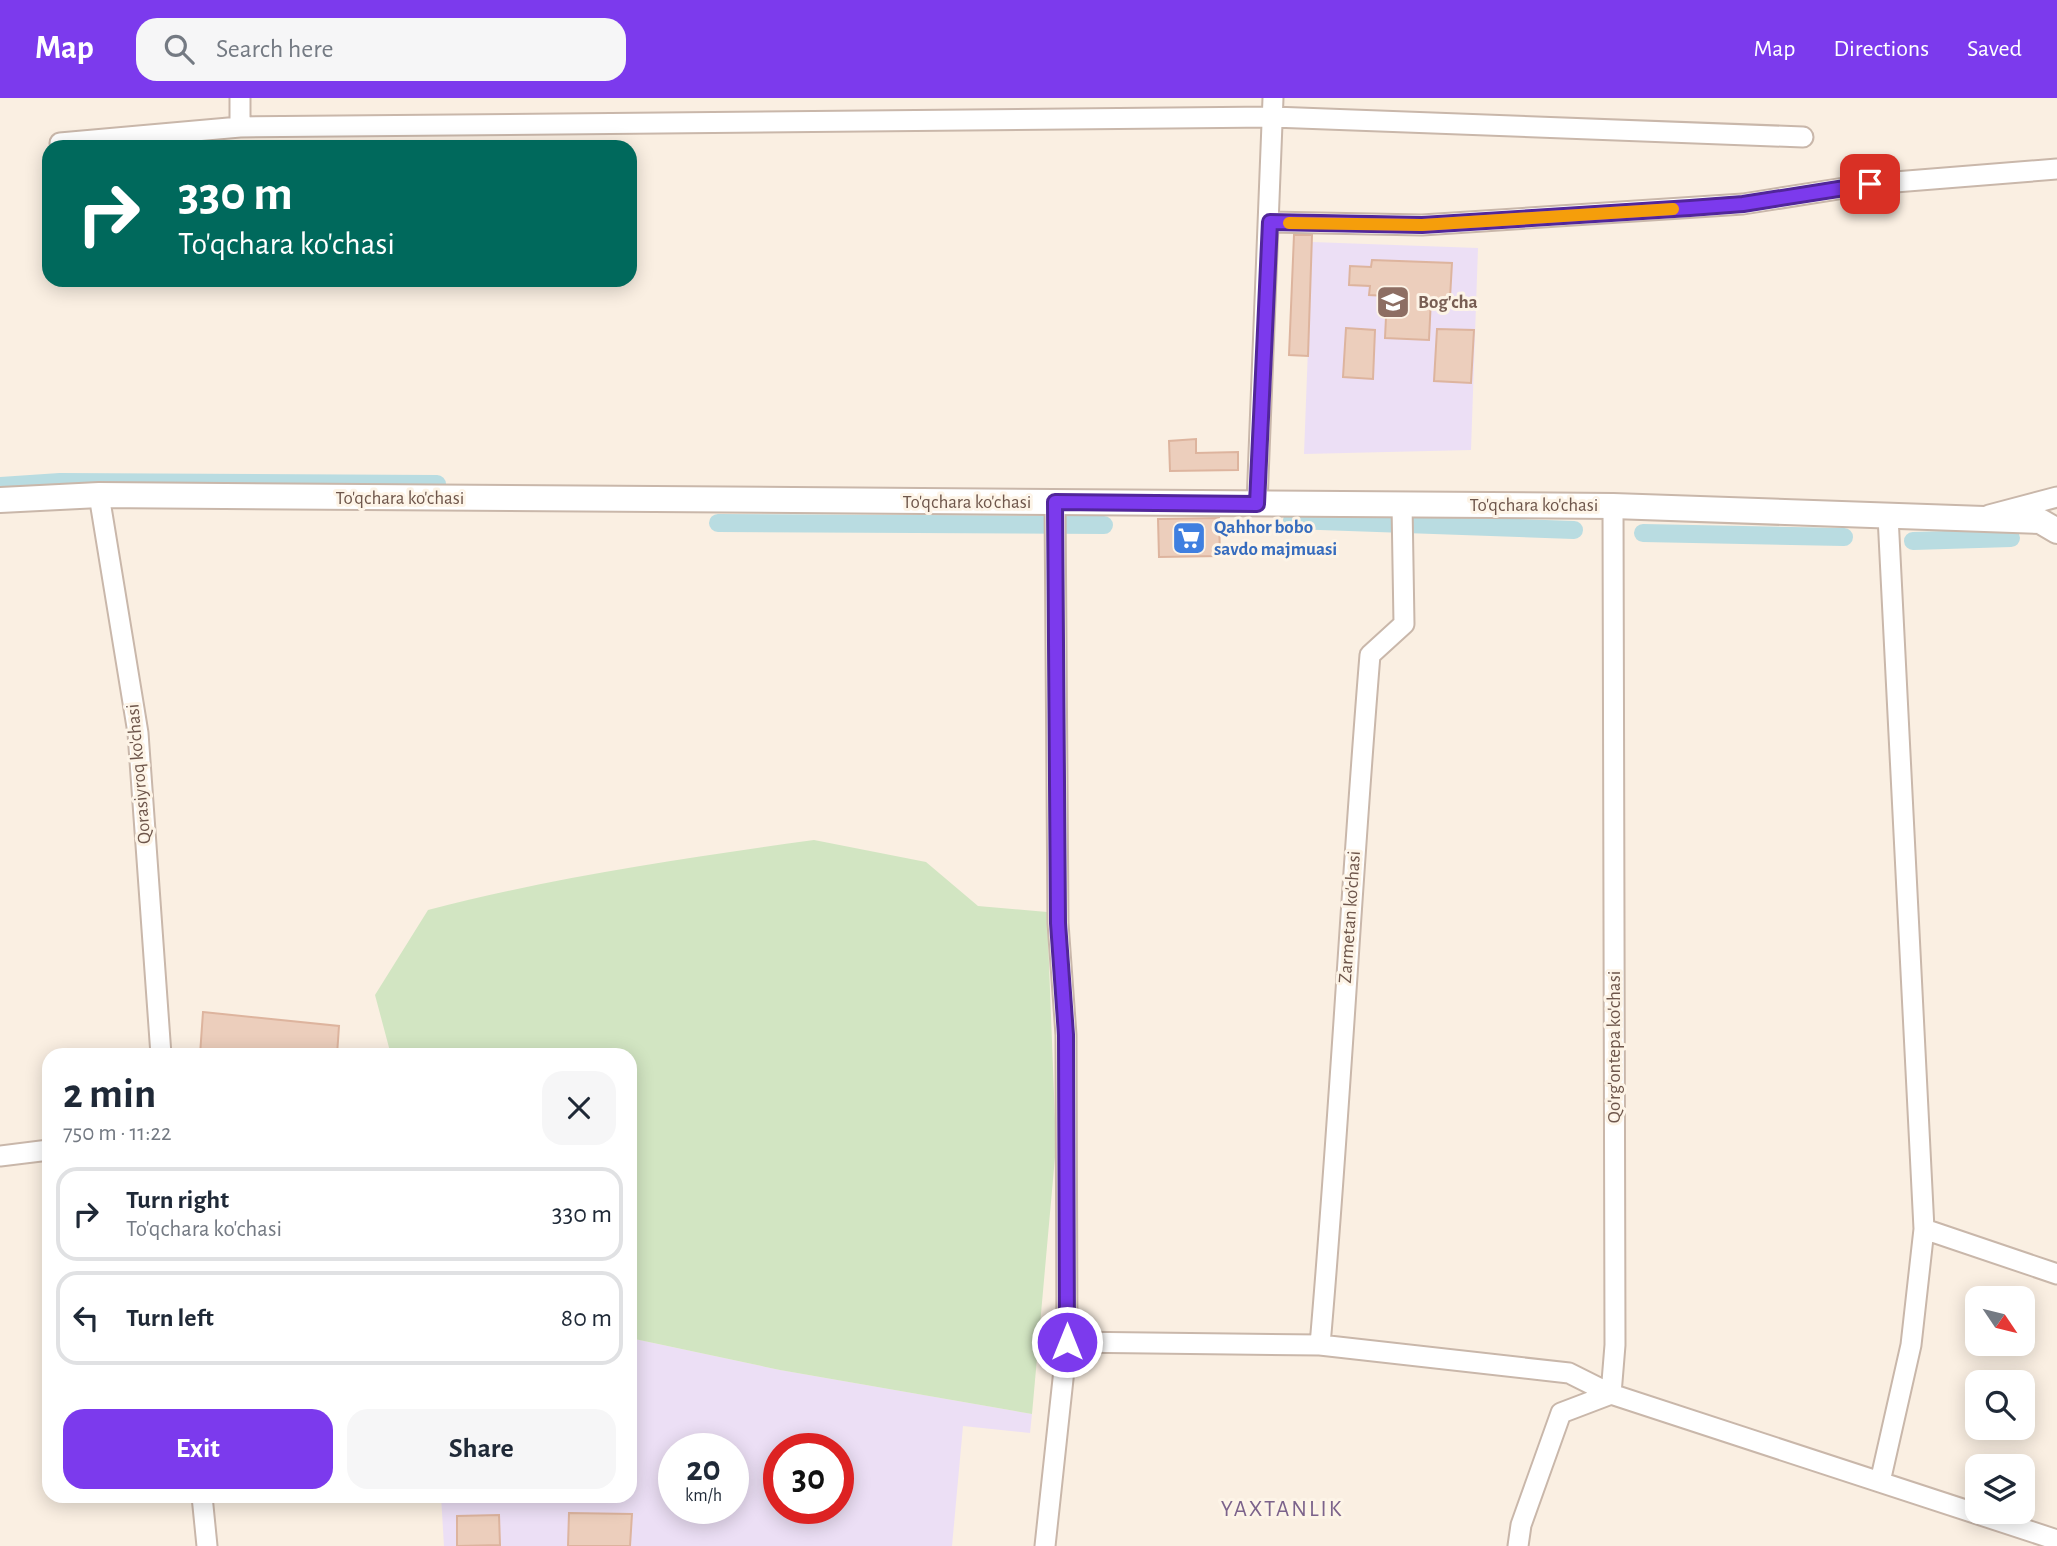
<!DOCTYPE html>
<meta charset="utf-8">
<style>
body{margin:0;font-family:"Alegreya Sans",sans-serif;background:#f6f6f7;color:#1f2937;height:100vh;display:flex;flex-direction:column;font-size:26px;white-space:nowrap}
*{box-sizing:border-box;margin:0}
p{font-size:23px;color:#747a83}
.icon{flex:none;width:38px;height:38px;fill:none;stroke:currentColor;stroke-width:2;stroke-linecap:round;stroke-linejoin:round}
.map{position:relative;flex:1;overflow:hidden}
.drawer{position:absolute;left:42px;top:950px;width:595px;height:455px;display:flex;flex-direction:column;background:#fff;border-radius:21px;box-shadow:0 4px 18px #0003}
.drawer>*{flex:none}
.hud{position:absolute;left:42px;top:42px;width:595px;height:147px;border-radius:21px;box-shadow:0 4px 18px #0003;background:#00695c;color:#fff;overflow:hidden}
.needle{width:46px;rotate:125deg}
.controls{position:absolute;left:1965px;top:1188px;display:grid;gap:14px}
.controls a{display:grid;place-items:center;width:70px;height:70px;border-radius:14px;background:#fff;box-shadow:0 4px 18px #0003;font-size:35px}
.speed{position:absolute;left:658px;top:1335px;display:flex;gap:14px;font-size:35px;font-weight:700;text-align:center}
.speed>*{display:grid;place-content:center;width:91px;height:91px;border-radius:50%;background:#fff;box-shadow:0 4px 18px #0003;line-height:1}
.speed small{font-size:18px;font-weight:400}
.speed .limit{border:10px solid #d22;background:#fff;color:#111}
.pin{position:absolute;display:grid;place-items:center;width:60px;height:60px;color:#fff;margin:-30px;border-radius:14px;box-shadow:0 4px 10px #0006}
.me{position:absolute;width:77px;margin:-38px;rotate:0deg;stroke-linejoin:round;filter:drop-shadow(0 0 5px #0008)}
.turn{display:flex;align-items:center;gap:24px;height:147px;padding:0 21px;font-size:32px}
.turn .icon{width:91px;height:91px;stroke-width:2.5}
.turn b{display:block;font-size:49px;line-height:60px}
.round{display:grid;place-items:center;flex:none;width:74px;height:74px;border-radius:21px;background:#f6f6f7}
.headline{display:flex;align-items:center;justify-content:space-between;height:119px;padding:0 21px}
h1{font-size:42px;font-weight:600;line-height:52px}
.action{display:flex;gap:14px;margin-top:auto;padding:14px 21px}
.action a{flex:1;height:80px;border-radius:21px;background:#7c3aed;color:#fff;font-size:28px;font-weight:600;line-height:80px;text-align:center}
.action a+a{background:#f6f6f7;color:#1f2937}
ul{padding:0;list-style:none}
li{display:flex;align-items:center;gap:21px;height:94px;margin:0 14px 10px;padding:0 7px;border:4px solid #e0e1e3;border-radius:21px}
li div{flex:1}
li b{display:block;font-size:26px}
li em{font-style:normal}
header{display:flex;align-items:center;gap:42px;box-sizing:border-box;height:98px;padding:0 35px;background:#7c3aed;color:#fff}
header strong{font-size:33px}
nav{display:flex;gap:38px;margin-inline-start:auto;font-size:24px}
.search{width:490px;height:63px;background:#f6f6f7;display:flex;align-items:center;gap:18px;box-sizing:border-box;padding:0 24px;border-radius:21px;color:#747a83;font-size:26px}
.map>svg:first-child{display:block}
.education{fill:#ecdff5;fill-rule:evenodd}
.green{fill:#d2e5c2}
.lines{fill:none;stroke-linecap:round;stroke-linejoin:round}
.canal{stroke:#b9dce1;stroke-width:18}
.building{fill:#eccebc;stroke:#ddb49e;stroke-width:2}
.minor-casing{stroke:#c9b7aa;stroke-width:23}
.tertiary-casing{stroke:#c9b7aa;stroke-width:28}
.minor{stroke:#fff;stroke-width:19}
.tertiary{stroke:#fff;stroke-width:24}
.route-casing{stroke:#51269a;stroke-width:18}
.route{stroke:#7c3aed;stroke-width:12}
.slow{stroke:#f59e0b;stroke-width:12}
.labels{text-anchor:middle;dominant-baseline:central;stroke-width:6;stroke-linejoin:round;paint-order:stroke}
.education-label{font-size:19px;font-weight:bold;fill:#785e54;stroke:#fdf4e7;text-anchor:start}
.street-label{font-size:19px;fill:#6e564b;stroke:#fdf4e7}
.shop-label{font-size:19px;font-weight:bold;fill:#366cbe;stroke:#fdf4e7;text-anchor:start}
.quarter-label{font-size:23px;letter-spacing:2px;fill:#7c638b;stroke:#fdf4e7}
</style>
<header>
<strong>Map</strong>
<div class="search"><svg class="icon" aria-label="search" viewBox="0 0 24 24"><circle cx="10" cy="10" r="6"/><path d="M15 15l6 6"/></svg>Search here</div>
<nav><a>Map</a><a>Directions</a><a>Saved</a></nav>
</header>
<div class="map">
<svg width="2057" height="1448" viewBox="0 0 2057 1448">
<rect width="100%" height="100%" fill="#faefe2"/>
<path class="education" d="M1312,144L1478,150L1471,352L1304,356Z
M630,1240L780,1272L1032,1316L1030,1335L963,1328L952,1448H444L441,1398H630ZM674,1351H733V1410H674ZM779,1351H838V1410H779Z"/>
<path class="green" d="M814,742L926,764L978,808L1047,814L1056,1048L1032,1316L780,1272L630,1240V957H391L375,897L428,812C555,779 684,760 814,742Z"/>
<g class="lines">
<path class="canal" d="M0,388L60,384L437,386
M1292,422L1574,432
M718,425L1104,427
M1643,435L1844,439
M1913,443L2011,440"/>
</g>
<path class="building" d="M1294,137H1312L1308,258L1289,257Z
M1372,162L1452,165L1450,200H1431L1429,242L1385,240L1387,198L1369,197L1370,188L1349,187L1350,168L1371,169Z
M1346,230L1375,232L1373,281L1343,279Z
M1437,231L1474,232L1471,285L1434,283Z
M1196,341V355L1238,354V372L1170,373L1169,343Z
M1219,420L1220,458L1159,459L1158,421Z
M203,914L339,928L337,957H200Z
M569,1415L632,1416L630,1448H568Z
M499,1417L500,1447L457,1448V1418Z"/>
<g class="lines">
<g class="minor-casing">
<path id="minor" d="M240,0V29
M60,45L240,29L1273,19L1803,39
M1270,124L1422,127L1743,106L1870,86L2057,71
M99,397L138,635L161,957
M1257,406L1273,0
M1989,417L2057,399
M0,1058L49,1052
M1924,1131L2057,1176
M1067,1244L1320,1247L1569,1275L1611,1296L2057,1442
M1320,1247C1340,1018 1351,787 1370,557L1404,526L1402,406
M1880,1384L1911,1247L1924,1131L1888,418
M202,1398L207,1448
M1045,1448L1067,1244L1066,937L1058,825L1055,404
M1518,1448L1521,1427L1561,1315L1611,1296L1615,1247L1613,408"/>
</g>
<g class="tertiary-casing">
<path id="tertiary" d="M0,402L99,397L1613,408L2040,423L2057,433"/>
</g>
<use href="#minor" class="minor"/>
<use href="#tertiary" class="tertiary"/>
</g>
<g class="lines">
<g class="route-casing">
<path id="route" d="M1067,1244L1066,937L1058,825L1055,404L1257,406L1270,124L1422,127L1690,110L1743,106L1870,86"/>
</g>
<use href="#route" class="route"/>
<path class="slow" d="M1289,125L1422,127L1673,111"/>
</g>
<defs>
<g id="school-square" transform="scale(1.75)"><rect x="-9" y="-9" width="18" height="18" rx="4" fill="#8d6e63" stroke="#fdf4e7"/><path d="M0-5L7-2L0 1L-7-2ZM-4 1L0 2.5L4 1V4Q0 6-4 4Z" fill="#fff"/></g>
<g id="supermarket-square" transform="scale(1.75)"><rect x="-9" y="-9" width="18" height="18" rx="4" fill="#3f7fe0" stroke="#fdf4e7"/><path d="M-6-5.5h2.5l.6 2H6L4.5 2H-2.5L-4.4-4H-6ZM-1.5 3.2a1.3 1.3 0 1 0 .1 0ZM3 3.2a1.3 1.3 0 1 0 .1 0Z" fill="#fff"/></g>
</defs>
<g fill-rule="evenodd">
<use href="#school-square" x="1393" y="204"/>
<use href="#supermarket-square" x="1189" y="440"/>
</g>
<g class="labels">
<g class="education-label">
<text x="1418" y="204">Bog'cha</text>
</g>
<g class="street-label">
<text x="400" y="400">To'qchara ko'chasi</text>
<text x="967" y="404">To'qchara ko'chasi</text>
<text x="1534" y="407">To'qchara ko'chasi</text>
<text transform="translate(139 676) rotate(-95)">Qorasiyroq ko'chasi</text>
<text transform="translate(1350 819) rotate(-86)">Zarmetan ko'chasi</text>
<text transform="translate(1614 949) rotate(-90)">Qo'rg'ontepa ko'chasi</text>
</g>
<g class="shop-label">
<text x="1214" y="429">Qahhor bobo<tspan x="1214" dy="22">savdo majmuasi</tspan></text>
</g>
<g class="quarter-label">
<text x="1282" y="1411">YAXTANLIK</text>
</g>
</g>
</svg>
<div class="controls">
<a><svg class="needle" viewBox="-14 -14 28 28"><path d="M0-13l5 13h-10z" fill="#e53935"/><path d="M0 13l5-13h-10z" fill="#747a83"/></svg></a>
<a><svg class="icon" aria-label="search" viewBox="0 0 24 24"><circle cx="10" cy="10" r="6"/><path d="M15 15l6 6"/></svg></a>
<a><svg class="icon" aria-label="layers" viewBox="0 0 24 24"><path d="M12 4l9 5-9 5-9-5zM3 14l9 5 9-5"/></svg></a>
</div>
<div class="speed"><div>20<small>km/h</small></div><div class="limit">30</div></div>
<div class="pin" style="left:1870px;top:86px;background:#d93025"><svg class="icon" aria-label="arrive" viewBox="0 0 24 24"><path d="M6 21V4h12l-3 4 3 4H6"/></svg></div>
<svg class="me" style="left:1067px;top:1244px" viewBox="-20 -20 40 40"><circle r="17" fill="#7c3aed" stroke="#fff" stroke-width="3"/><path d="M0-11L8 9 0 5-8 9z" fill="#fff"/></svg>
<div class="hud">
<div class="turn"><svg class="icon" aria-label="right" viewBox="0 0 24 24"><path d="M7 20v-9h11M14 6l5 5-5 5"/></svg><div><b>330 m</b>To'qchara ko'chasi</div></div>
</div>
<section class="drawer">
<div class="headline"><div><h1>2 min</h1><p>750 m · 11:22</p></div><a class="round"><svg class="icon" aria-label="close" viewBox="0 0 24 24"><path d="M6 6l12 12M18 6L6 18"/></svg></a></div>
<ul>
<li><svg class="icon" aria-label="right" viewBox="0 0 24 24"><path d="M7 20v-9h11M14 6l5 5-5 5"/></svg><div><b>Turn right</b><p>To'qchara ko'chasi</p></div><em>330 m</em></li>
<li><svg class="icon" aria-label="left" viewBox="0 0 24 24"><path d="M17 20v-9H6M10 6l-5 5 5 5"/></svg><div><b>Turn left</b></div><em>80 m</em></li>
</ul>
<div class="action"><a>Exit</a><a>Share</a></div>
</section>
</div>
